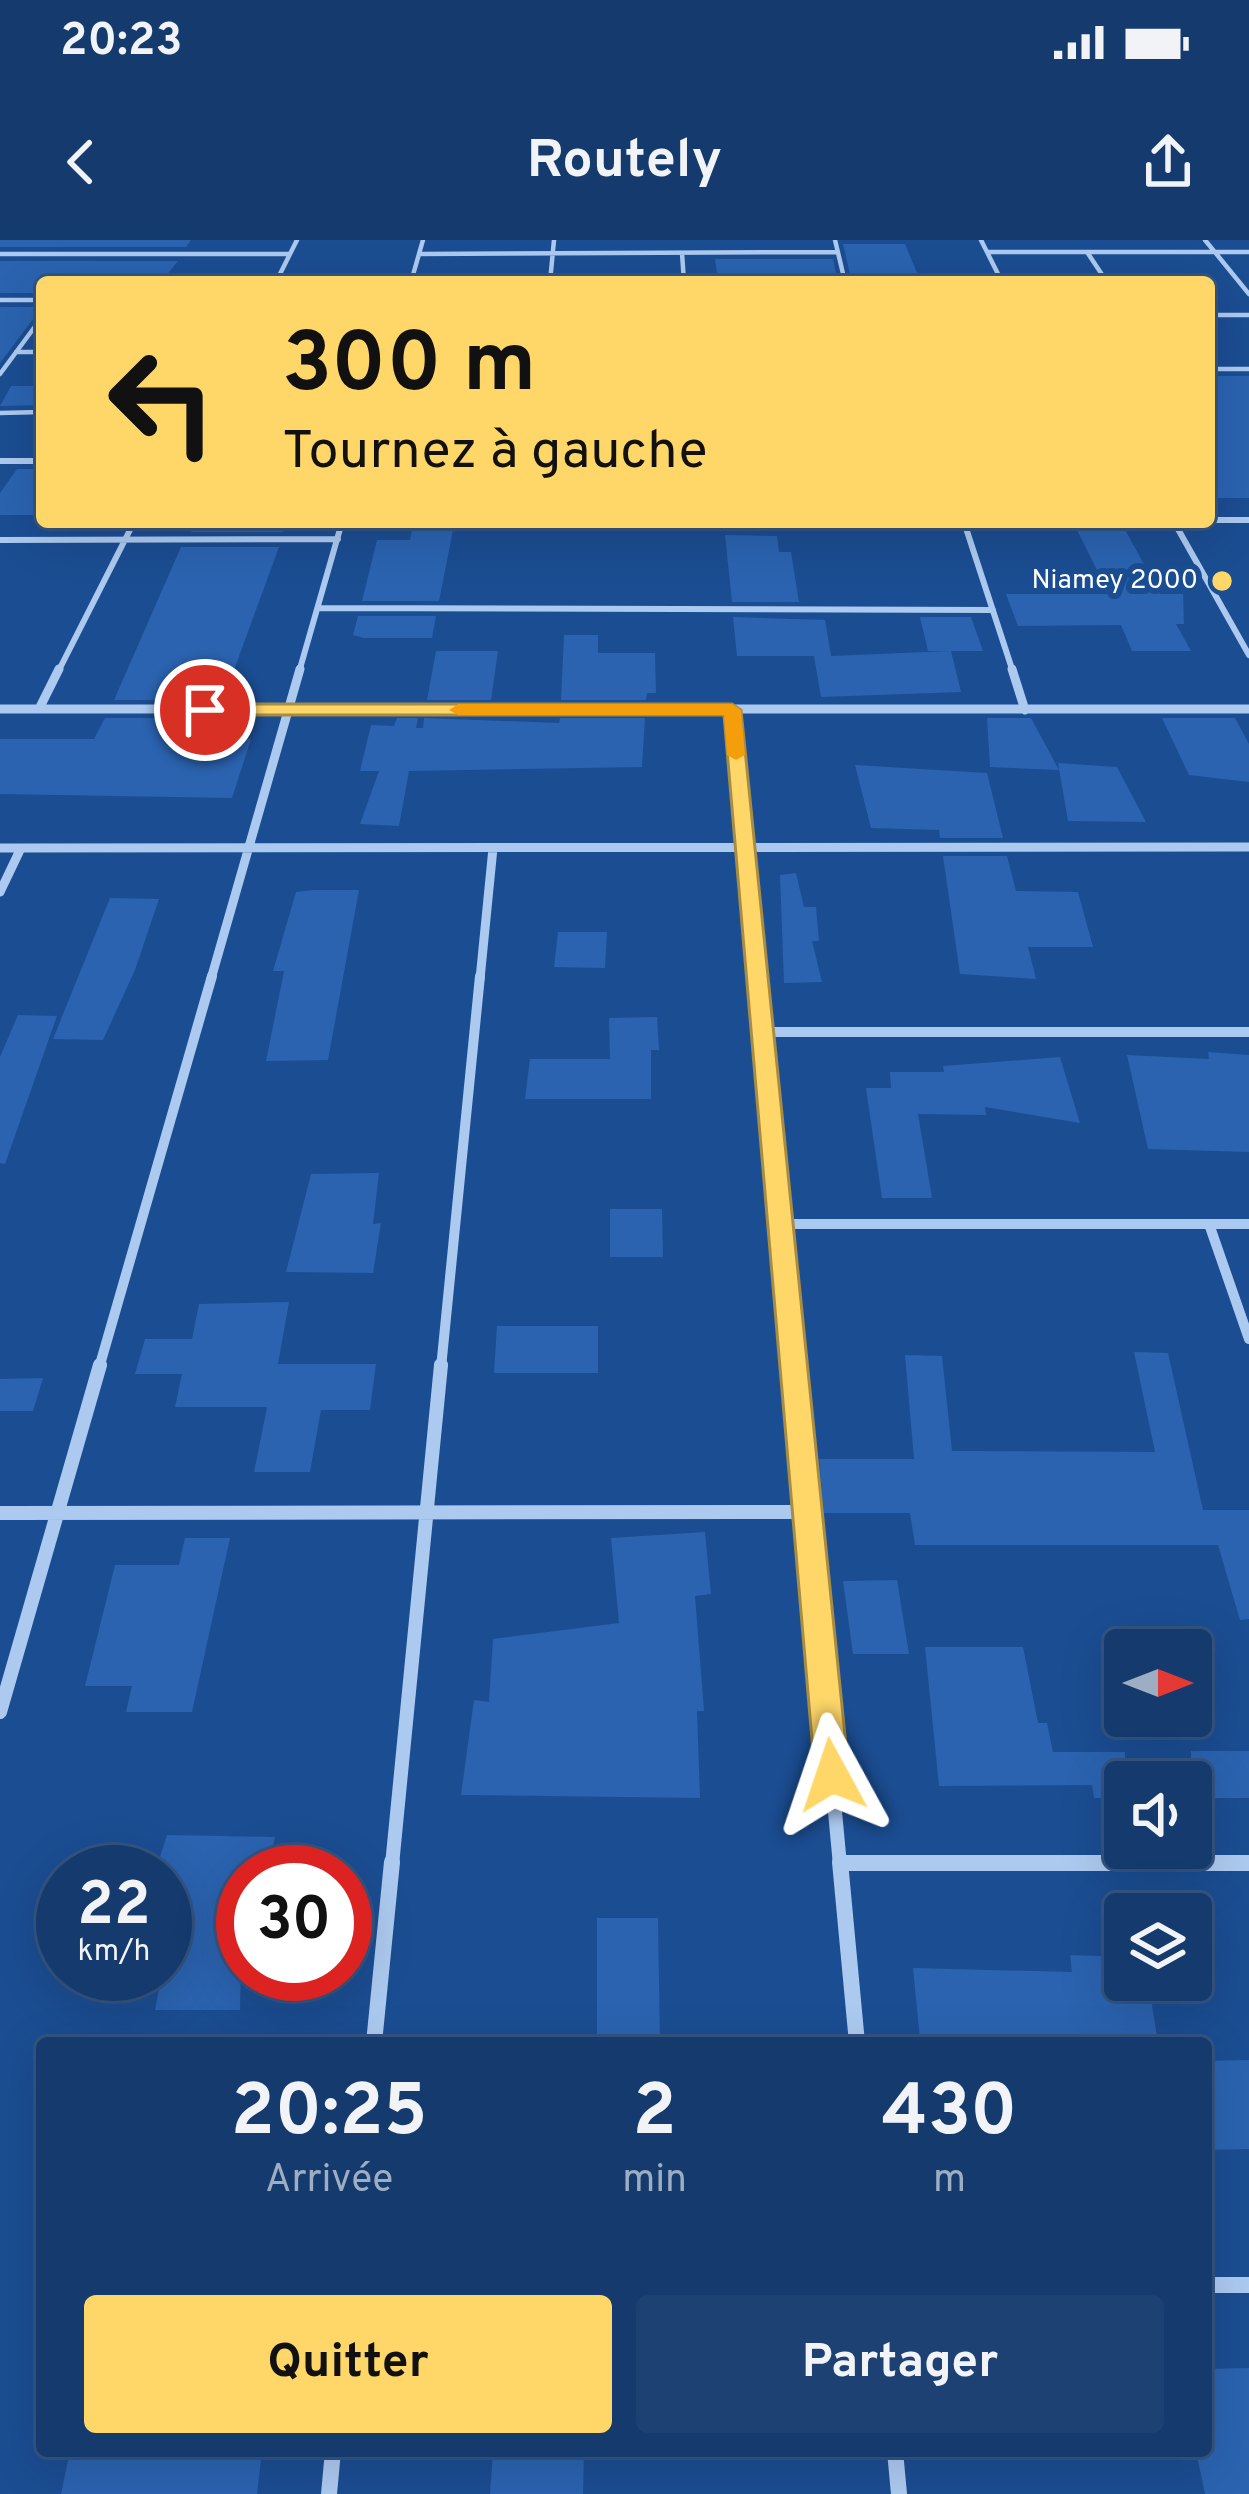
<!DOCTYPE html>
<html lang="fr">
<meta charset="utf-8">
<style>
body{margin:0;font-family:Overpass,sans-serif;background:#1d4173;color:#f1f3f6;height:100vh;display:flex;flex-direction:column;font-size:45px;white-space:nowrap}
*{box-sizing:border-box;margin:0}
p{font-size:39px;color:#9dadc2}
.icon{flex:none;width:66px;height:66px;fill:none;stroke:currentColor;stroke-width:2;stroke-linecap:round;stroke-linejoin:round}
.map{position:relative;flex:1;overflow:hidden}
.drawer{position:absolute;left:36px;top:1797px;width:1176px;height:420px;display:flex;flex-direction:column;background:#143a6e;border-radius:12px;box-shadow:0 12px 48px #0002,0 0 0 3px #335481}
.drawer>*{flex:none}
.hud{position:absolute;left:36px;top:36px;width:1179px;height:252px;border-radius:12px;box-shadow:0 12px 48px #0002,0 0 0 3px #335481;background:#ffd769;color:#111;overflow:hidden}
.needle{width:78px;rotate:90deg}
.fabs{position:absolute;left:1104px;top:1389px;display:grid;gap:24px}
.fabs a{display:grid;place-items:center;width:108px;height:108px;border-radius:12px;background:#143a6e;box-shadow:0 12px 48px #0002,0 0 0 3px #335481;font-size:60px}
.speed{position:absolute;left:36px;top:1605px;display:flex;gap:24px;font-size:60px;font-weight:700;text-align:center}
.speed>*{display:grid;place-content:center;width:156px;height:156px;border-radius:50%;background:#143a6e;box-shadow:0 12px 48px #0002,0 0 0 3px #335481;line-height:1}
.speed small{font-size:30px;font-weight:400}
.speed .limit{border:18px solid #d22;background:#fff;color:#111}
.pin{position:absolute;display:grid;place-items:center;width:102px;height:102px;color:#fff;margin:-51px;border:6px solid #fff;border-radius:50%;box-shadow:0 3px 12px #0007}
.me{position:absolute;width:132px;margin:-66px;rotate:355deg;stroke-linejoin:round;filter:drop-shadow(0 0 9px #0008)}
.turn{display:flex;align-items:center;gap:42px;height:252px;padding:0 48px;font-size:54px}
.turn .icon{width:156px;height:156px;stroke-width:2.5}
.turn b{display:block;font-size:84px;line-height:102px}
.eta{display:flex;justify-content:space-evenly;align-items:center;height:204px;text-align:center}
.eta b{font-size:72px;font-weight:700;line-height:84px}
.primary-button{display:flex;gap:24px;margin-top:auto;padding:24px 48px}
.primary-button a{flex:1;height:138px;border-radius:12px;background:#ffd769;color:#111;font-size:48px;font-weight:700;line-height:138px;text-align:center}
.primary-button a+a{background:#1d4173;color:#f1f3f6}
.status{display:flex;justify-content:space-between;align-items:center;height:84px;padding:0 60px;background:#143a6e;direction:ltr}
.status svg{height:33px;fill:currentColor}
header{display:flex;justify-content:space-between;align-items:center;height:156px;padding:0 48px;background:#143a6e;font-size:54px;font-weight:700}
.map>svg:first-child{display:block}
.building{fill:#2b63b0}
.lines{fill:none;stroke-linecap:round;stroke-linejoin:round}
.street-far5{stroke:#acc9ef;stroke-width:4.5}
.street-far4{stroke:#acc9ef;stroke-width:6}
.street-far3{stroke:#acc9ef;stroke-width:9}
.street-far2{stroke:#acc9ef;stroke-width:10}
.street-far1{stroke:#acc9ef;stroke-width:14}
.street{stroke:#acc9ef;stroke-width:16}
.route{fill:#ffd769;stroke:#a68c44;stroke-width:3}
.slow{fill:#f59e0b}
.poi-dot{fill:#ffd769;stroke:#1b4d92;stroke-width:4.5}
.labels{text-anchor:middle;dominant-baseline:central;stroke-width:12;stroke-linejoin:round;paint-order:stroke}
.far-poi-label{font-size:27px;fill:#fff;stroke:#1b4d92;text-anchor:end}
</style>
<div class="status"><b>20:23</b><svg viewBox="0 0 49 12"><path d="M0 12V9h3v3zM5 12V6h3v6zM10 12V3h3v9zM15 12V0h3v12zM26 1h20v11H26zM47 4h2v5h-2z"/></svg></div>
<header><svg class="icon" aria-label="back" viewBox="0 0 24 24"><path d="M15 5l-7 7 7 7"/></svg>Routely<svg class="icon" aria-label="share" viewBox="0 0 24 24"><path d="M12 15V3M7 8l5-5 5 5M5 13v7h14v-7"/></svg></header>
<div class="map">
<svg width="1249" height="2254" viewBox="0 0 1249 2254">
<rect width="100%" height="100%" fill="#1b4d92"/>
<path class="building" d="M0,0H191L186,7H0Z
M843,4H905L919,38H851Z
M715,19H833L837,38L737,40L736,33H717Z
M0,21H178L161,42H42V53H0Z
M0,67H42L0,123Z
M1209,136H1249V258H1209Z
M11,146H42V165L0,166Z
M17,229H42V261L33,275H0V253Z
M194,282H286L283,292H191Z
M1073,282H1121L1160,354H1183L1184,384H1176L1191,411H1132L1121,385L1018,386L1006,354H1109Z
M412,290H453L439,361H362L377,300H410Z
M725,295L777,296L779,312H791L799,362H732Z
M181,307H279L223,460H114Z
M358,376H436L432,398H364L353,395Z
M733,377L825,380L831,416L951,411L961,452L821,457L814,416H828H737Z
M920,377H971L983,411H928Z
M564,395H598V413H655L656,453H647L646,460H561Z
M436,411H498L491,460H427Z
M105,478H216L208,498L251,499L232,558L0,554V499H94Z
M397,478H418L416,488H423L424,478L559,483L560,478H645L642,527L409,531L399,586L360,584L379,531H360L371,485L394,486Z
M987,478H1031L1059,530L990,527Z
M1162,478H1235L1249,504V542L1189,535Z
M1058,523L1117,527L1146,582L1068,581Z
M855,525L987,533L1003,598H940L939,590L871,588Z
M943,616H1007L1016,651L1078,652L1093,707H1028L1036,739L960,734Z
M796,633L804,667H816L819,701H812L822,742L784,743L780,635Z
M313,650H359L328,820L266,821L284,731H273L296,652Z
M110,658L159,659L135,730L103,800L53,799Z
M558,692H607L605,728L554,727Z
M18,775L57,776L5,924L0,923V817Z
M657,777L659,810H651V859H525L530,819H610L609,778Z
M1208,812L1249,815V912L1148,909L1127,815L1209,819Z
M1060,817L1080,883L985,867L986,875L918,874L932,958H882L866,848H891L890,832H944L943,826Z
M379,933L373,984L381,983L373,1033L286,1032L311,934Z
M610,969H662L663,1017H610Z
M289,1062L278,1124H376L370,1170H321L310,1232H254L267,1167H175L182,1134H135L145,1099H192L199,1064Z
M497,1086H598V1133H494Z
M1134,1112L1168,1113L1203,1270H1249V1379L1240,1380L1218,1305H915L910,1273H824L819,1219H914L905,1115L942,1116L952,1211L1155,1212Z
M43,1138L33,1171H0V1139Z
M705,1292L711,1354L695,1356L704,1471H697L700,1558L461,1555L474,1460L489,1462L493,1399L619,1383L611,1298Z
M185,1298H230L192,1472H126L132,1446H85L115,1325H179Z
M897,1340L909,1414H853L843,1341Z
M925,1407H1023L1038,1483H1047L1053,1512H1125V1558H1094L1092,1545L939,1546Z
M1191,1511H1249V1558H1191Z
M167,1595L275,1597L267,1632H243L240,1770H155L173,1676H165V1632H155Z
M597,1678H658L660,1803H597Z
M1070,1715L1125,1717V1740H1148L1158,1803L920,1799L913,1728L1072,1732Z
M1249,1820V1909L1206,1910V1821Z
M1249,2128V2254H1205L1196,2211H1206V2129Z
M70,2211H262L257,2254H61Z
M493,2211H584L583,2254H490Z"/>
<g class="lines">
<path class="street-far5" d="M835,0L845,42
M981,0L1000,38L1014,42
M1205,0L1249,54
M987,12H1249
M1087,12L1107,42
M682,13L684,42
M0,14H289
M419,14L838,12
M276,42L297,0
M411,42L423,0
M550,42L554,0
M0,60H42
M1209,75H1249
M16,112H42
M1209,129H1249
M0,134L42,77
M0,173L42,172"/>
<path class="street-far4" d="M0,221H42
M1209,280H1249
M359,282L965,283
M964,282L1013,432
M1174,282L1249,415
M0,300L338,299
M318,368L993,370
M58,432L134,282
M299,432L342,282"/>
<path class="street-far3" d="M1012,429L1025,470
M0,469H1249
M39,469L59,429
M732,470L757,739
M0,608L1249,607
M0,652L21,608
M211,739L300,429
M480,739L493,608"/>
<path class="street-far2" d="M757,736L794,1128
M762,792H1249
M780,984H1249
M1209,984L1249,1099
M99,1128L212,736
M441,1128L480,736"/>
<path class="street-far1" d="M793,1125L840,1625
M0,1273L807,1272
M0,1472L100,1125
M840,1623H1249
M392,1625L441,1125"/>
<path class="street" d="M840,1622L857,1803
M840,1623H1249
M374,1803L392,1622
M1206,2045H1249
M895,2211L899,2254
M329,2254L333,2211"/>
</g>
<path class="route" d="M732,464L741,470L849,1535L844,1546L832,1550L820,1546L815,1535L724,475H205L196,470L205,464Z"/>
<path class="slow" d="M732,464L741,470L745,515L736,520L727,515L724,475H458L449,470L458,464Z"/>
<circle class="poi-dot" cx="1222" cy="341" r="12"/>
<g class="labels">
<g class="far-poi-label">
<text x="1198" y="341">Niamey 2000</text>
</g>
</g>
</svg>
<div class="fabs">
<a><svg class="needle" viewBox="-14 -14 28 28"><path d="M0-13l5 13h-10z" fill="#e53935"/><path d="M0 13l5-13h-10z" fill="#9dadc2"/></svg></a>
<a><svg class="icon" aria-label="sound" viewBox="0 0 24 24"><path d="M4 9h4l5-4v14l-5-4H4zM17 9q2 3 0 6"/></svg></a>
<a><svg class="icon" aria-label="layers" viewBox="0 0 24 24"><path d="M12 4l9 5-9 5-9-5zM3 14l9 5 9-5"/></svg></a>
</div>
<div class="speed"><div>22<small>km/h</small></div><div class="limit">30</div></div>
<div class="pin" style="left:205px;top:470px;background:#d93025"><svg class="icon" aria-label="arrive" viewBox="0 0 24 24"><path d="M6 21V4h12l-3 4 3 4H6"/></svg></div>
<svg class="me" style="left:832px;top:1535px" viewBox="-20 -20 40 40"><path d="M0-17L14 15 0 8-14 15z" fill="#ffd769" stroke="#fff" stroke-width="4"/></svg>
<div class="hud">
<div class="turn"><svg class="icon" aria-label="left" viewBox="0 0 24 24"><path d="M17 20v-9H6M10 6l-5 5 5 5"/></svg><div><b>300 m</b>Tournez à gauche</div></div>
</div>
<section class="drawer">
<div class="eta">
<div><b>20:25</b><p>Arrivée</p></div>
<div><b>2</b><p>min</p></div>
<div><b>430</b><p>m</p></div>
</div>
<div class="primary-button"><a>Quitter</a><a>Partager</a></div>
</section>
</div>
